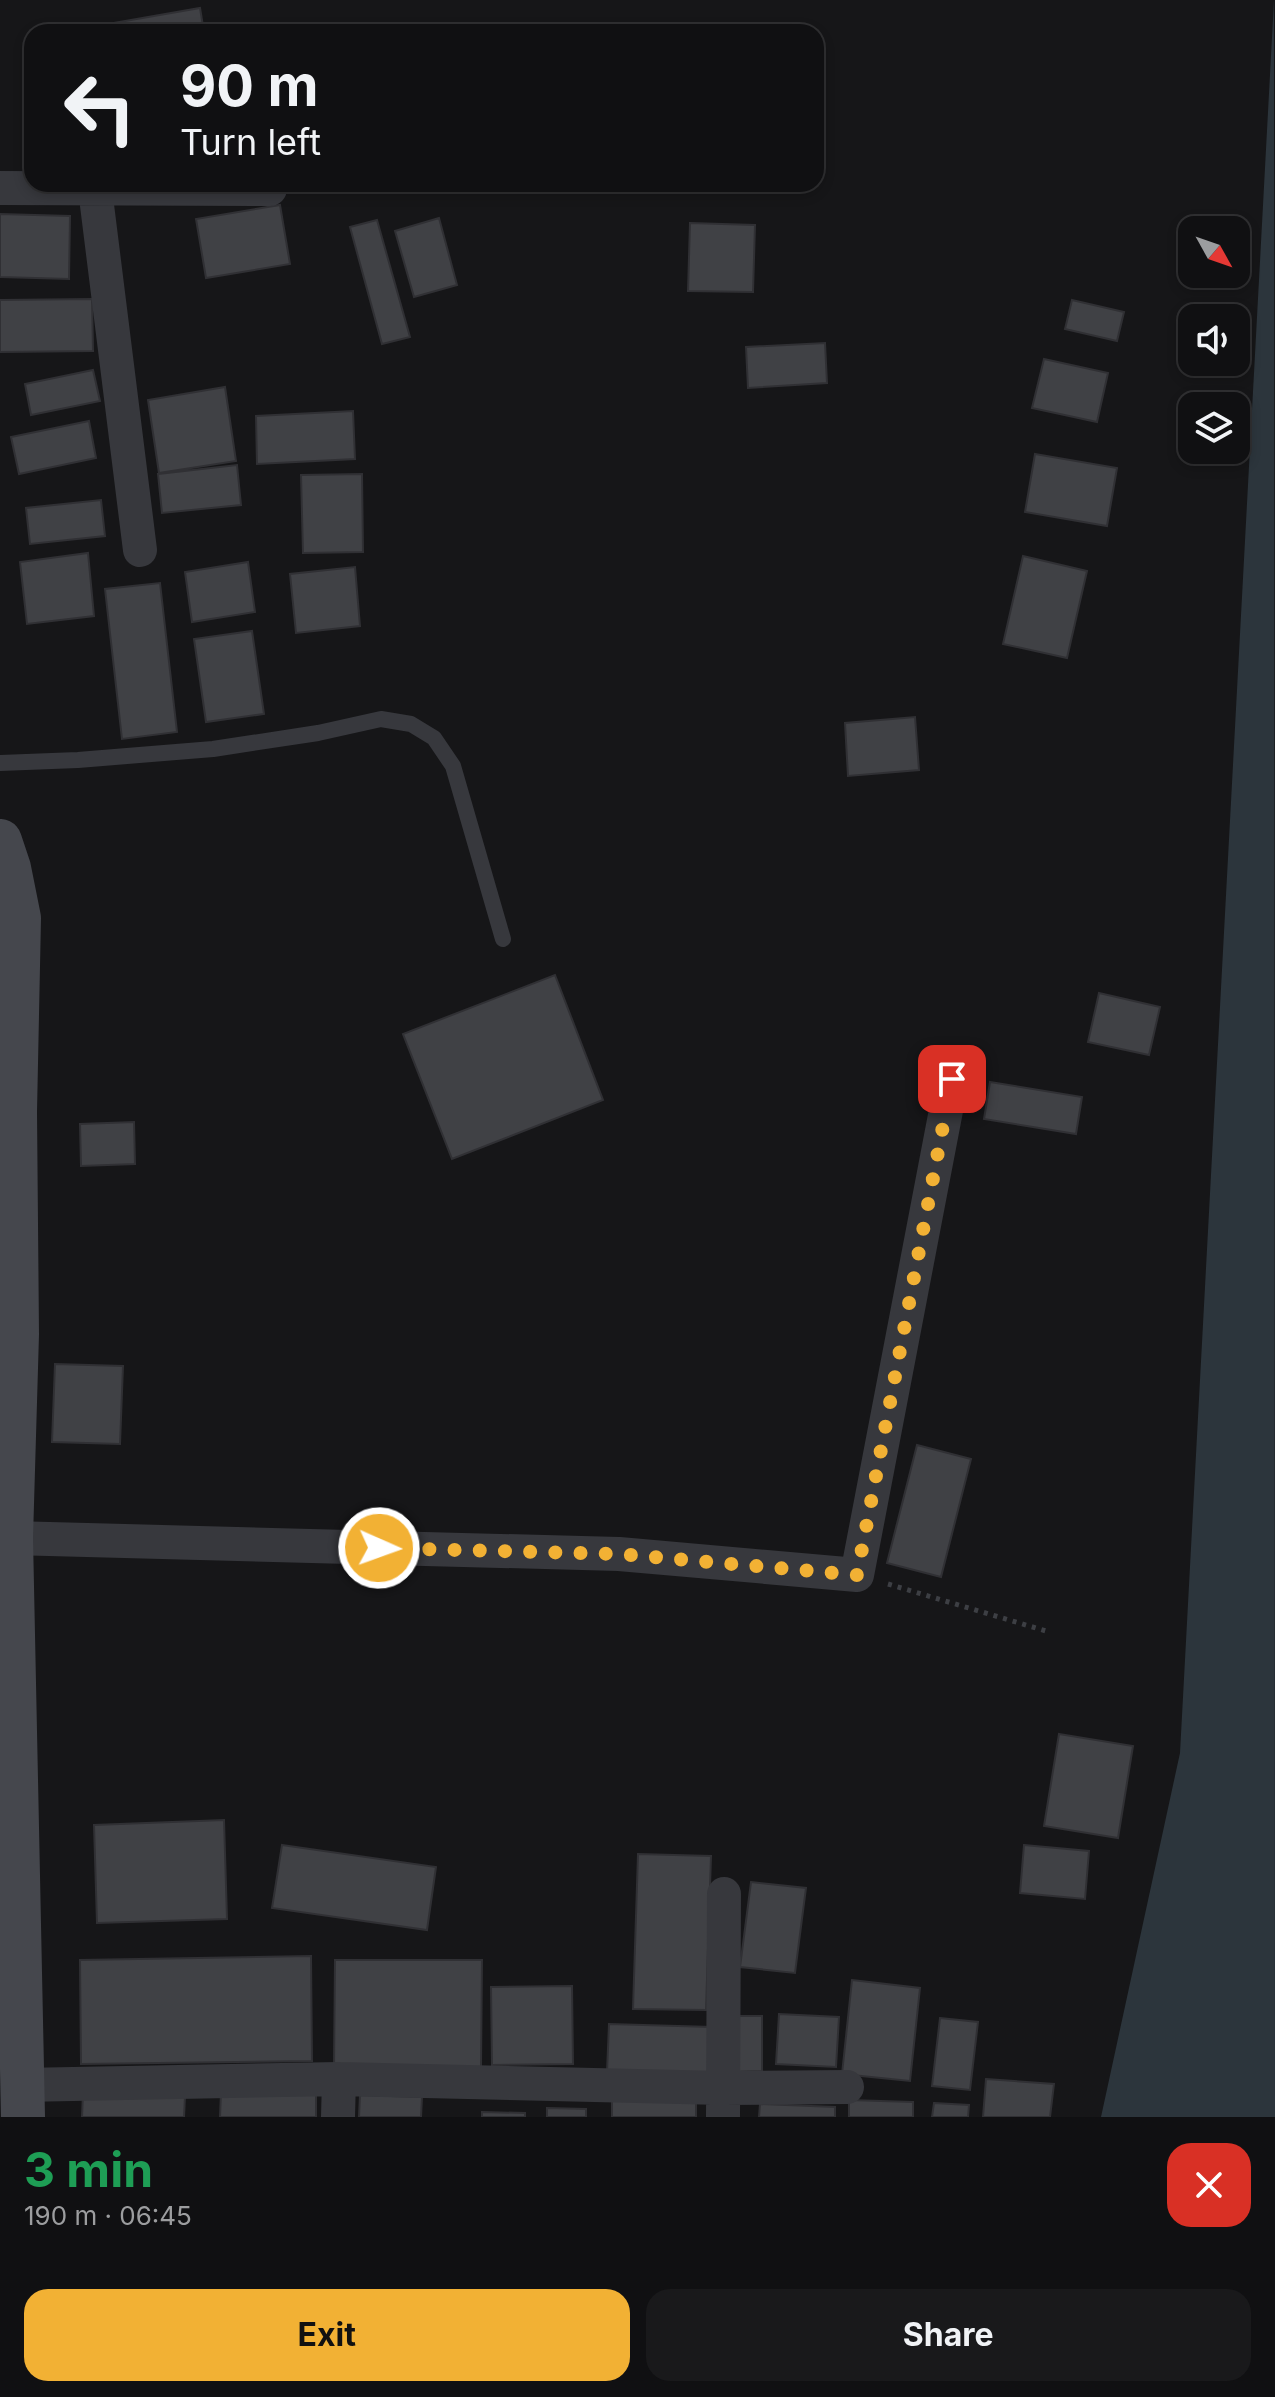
<!DOCTYPE html>
<meta charset="utf-8">
<style>
body{margin:0;font-family:Inter,sans-serif;background:#19191b;color:#f1f3f6;height:100vh;display:flex;flex-direction:column;font-size:30px;white-space:nowrap}
*{box-sizing:border-box;margin:0}
p{font-size:26px;color:#9c9d9f}
.icon{flex:none;width:44px;height:44px;fill:none;stroke:currentColor;stroke-width:2;stroke-linecap:round;stroke-linejoin:round}
.map{position:relative;height:2117px;overflow:hidden}
.sheet{display:flex;flex-direction:column;background:#101012;flex:1}
.sheet>*{flex:none}
.hud{position:absolute;left:24px;top:24px;width:800px;height:168px;border-radius:24px;box-shadow:0 4px 12px #0003,0 0 0 2px #303032;background:#101012;color:#f1f3f6;overflow:hidden}
.needle{width:52px;rotate:130deg}
.fabs{position:absolute;left:1178px;top:216px;display:grid;gap:16px}
.fabs a{display:grid;place-items:center;width:72px;height:72px;border-radius:16px;background:#101012;box-shadow:0 4px 12px #0003,0 0 0 2px #303032;font-size:40px}
.pin{position:absolute;display:grid;place-items:center;width:68px;height:68px;color:#fff;margin:-34px;border-radius:16px;box-shadow:0 4px 12px #0006}
.me{position:absolute;width:88px;margin:-44px;rotate:92deg;stroke-linejoin:round;filter:drop-shadow(0 0 6px #0008)}
.turn{display:flex;align-items:center;gap:28px;height:168px;padding:0 24px;font-size:36px}
.turn .icon{width:104px;height:104px;stroke-width:2.5}
.turn b{display:block;font-size:56px;line-height:68px}
.round{display:grid;place-items:center;flex:none;width:84px;height:84px;border-radius:24px;background:#19191b}
.summary{display:flex;align-items:center;justify-content:space-between;height:136px;padding:0 24px}
h1{font-size:48px;font-weight:700;line-height:60px;color:#1e9e55}
.action{display:flex;gap:16px;margin-top:auto;padding:16px 24px}
.action a{flex:1;height:92px;border-radius:24px;background:#f2b134;color:#111;font-size:32px;font-weight:700;line-height:92px;text-align:center}
.action a+a{background:#19191b;color:#f1f3f6}
.map>svg:first-child{display:block}
.water{fill:#2c353c}
.building{fill:#404145;stroke:#303034;stroke-width:2}
.lines{fill:none;stroke-linecap:round;stroke-linejoin:round}
.path{stroke:#3d3f44;stroke-width:5;stroke-dasharray:4 6;stroke-linecap:butt}
.lane{stroke:#37383d;stroke-width:16}
.street{stroke:#37383d;stroke-width:34}
.secondary{stroke:#45474d;stroke-width:44}
.route{stroke:#f2b134;stroke-width:14;stroke-dasharray:0 25.2}
</style>
<div class="map">
<svg width="1275" height="2117" viewBox="0 0 1275 2117">
<rect width="100%" height="100%" fill="#161618"/>
<path class="water" d="M1274,0L1275,2117H1101L1180,1753Z"/>
<path class="building" d="M200,8L204,32H104L102,25Z
M280,205L290,264L206,278L196,219Z
M0,214L70,216L69,279L0,277Z
M439,218L457,285L414,297L395,231Z
M377,220L410,337L382,344L350,227Z
M690,223L755,225L753,292L688,291Z
M92,299L93,351L0,352V300Z
M1072,300L1124,312L1117,341L1065,329Z
M825,343L827,383L748,388L746,347Z
M1044,359L1108,373L1097,422L1032,408Z
M93,370L100,401L31,415L25,384Z
M225,387L236,461L159,473L148,400Z
M353,411L355,459L257,464L256,416Z
M89,421L96,458L19,474L11,437Z
M1035,454L1117,468L1107,526L1025,512Z
M237,465L241,505L162,513L158,474Z
M362,474L363,552L303,553L301,475Z
M101,500L105,536L30,544L26,508Z
M88,553L94,616L27,624L20,562Z
M1023,556L1087,571L1067,658L1003,644Z
M248,562L255,612L192,622L185,572Z
M355,567L360,626L296,633L290,574Z
M160,583L177,732L122,739L105,589Z
M252,631L264,714L206,722L194,639Z
M915,717L919,770L848,776L845,723Z
M555,975L603,1100L452,1159L403,1034Z
M1099,993L1160,1007L1149,1055L1088,1042Z
M990,1082L1082,1097L1076,1134L984,1119Z
M134,1122L135,1164L81,1166L80,1124Z
M55,1364L123,1366L120,1444L52,1442Z
M917,1445L971,1459L941,1577L887,1563Z
M1059,1734L1133,1746L1118,1838L1044,1826Z
M224,1820L227,1919L97,1923L94,1825Z
M282,1845L436,1867L427,1930L272,1908Z
M1024,1845L1089,1851L1085,1899L1020,1893Z
M638,1854L711,1856L706,2010L633,2009Z
M751,1882L806,1888L795,1973L740,1967Z
M311,1956L312,2061L81,2064L80,1960Z
M335,1960H482L481,2067H334Z
M852,1980L920,1988L910,2081L842,2074Z
M572,1986L573,2064L492,2065L491,1987Z
M779,2014L839,2017L836,2067L776,2064Z
M730,2016H762V2071L730,2072Z
M940,2018L978,2022L970,2090L932,2086Z
M609,2024L712,2027L710,2076L607,2072Z
M986,2079L1054,2084L1050,2117H983Z
M221,2092L316,2095V2117H220Z
M83,2093L185,2096L184,2117H82Z
M360,2095L422,2097L421,2117H359Z
M612,2099L696,2102V2117H612Z
M849,2100L913,2102V2117H849Z
M934,2103L969,2105L968,2117H932Z
M760,2104L835,2107V2117H759Z
M547,2108L586,2109V2117H547Z
M482,2112L525,2113V2117H482Z"/>
<g class="lines">
<path class="path" d="M888,1584L1046,1631"/>
<path class="lane" d="M0,763L78,760L213,749L318,733L381,719L411,724L434,738L453,766L503,939"/>
<path class="street" d="M0,188L270,189
M95,189L140,550
M11,1538L619,1554L857,1575L952,1079
M21,2085L339,2079L723,2088L847,2087
M338,2117L339,2079
M723,2117L724,1894"/>
<path class="secondary" d="M0,841L9,868L19,918L15,1112L17,1334L11,1538L23,2117"/>
</g>
<g class="lines">
<path class="route" d="M379,1548L619,1554L857,1575L952,1079"/>
</g>
</svg>
<div class="fabs">
<a><svg class="needle" viewBox="-14 -14 28 28"><path d="M0-13l5 13h-10z" fill="#e53935"/><path d="M0 13l5-13h-10z" fill="#9c9d9f"/></svg></a>
<a><svg class="icon" aria-label="sound" viewBox="0 0 24 24"><path d="M4 9h4l5-4v14l-5-4H4zM17 9q2 3 0 6"/></svg></a>
<a><svg class="icon" aria-label="layers" viewBox="0 0 24 24"><path d="M12 4l9 5-9 5-9-5zM3 14l9 5 9-5"/></svg></a>
</div>
<div class="pin" style="left:952px;top:1079px;background:#d93025"><svg class="icon" aria-label="arrive" viewBox="0 0 24 24"><path d="M6 21V4h12l-3 4 3 4H6"/></svg></div>
<svg class="me" style="left:379px;top:1548px" viewBox="-20 -20 40 40"><circle r="17" fill="#f2b134" stroke="#fff" stroke-width="3"/><path d="M0-11L8 9 0 5-8 9z" fill="#fff"/></svg>
<div class="hud">
<div class="turn"><svg class="icon" aria-label="left" viewBox="0 0 24 24"><path d="M17 20v-9H6M10 6l-5 5 5 5"/></svg><div><b>90 m</b>Turn left</div></div>
</div>
</div>
<section class="sheet">
<div class="summary"><div><h1>3 min</h1><p>190 m · 06:45</p></div><a class="round" style="background:#d93025;color:#fff"><svg class="icon" aria-label="close" viewBox="0 0 24 24"><path d="M6 6l12 12M18 6L6 18"/></svg></a></div>
<div class="action"><a>Exit</a><a>Share</a></div>
</section>
